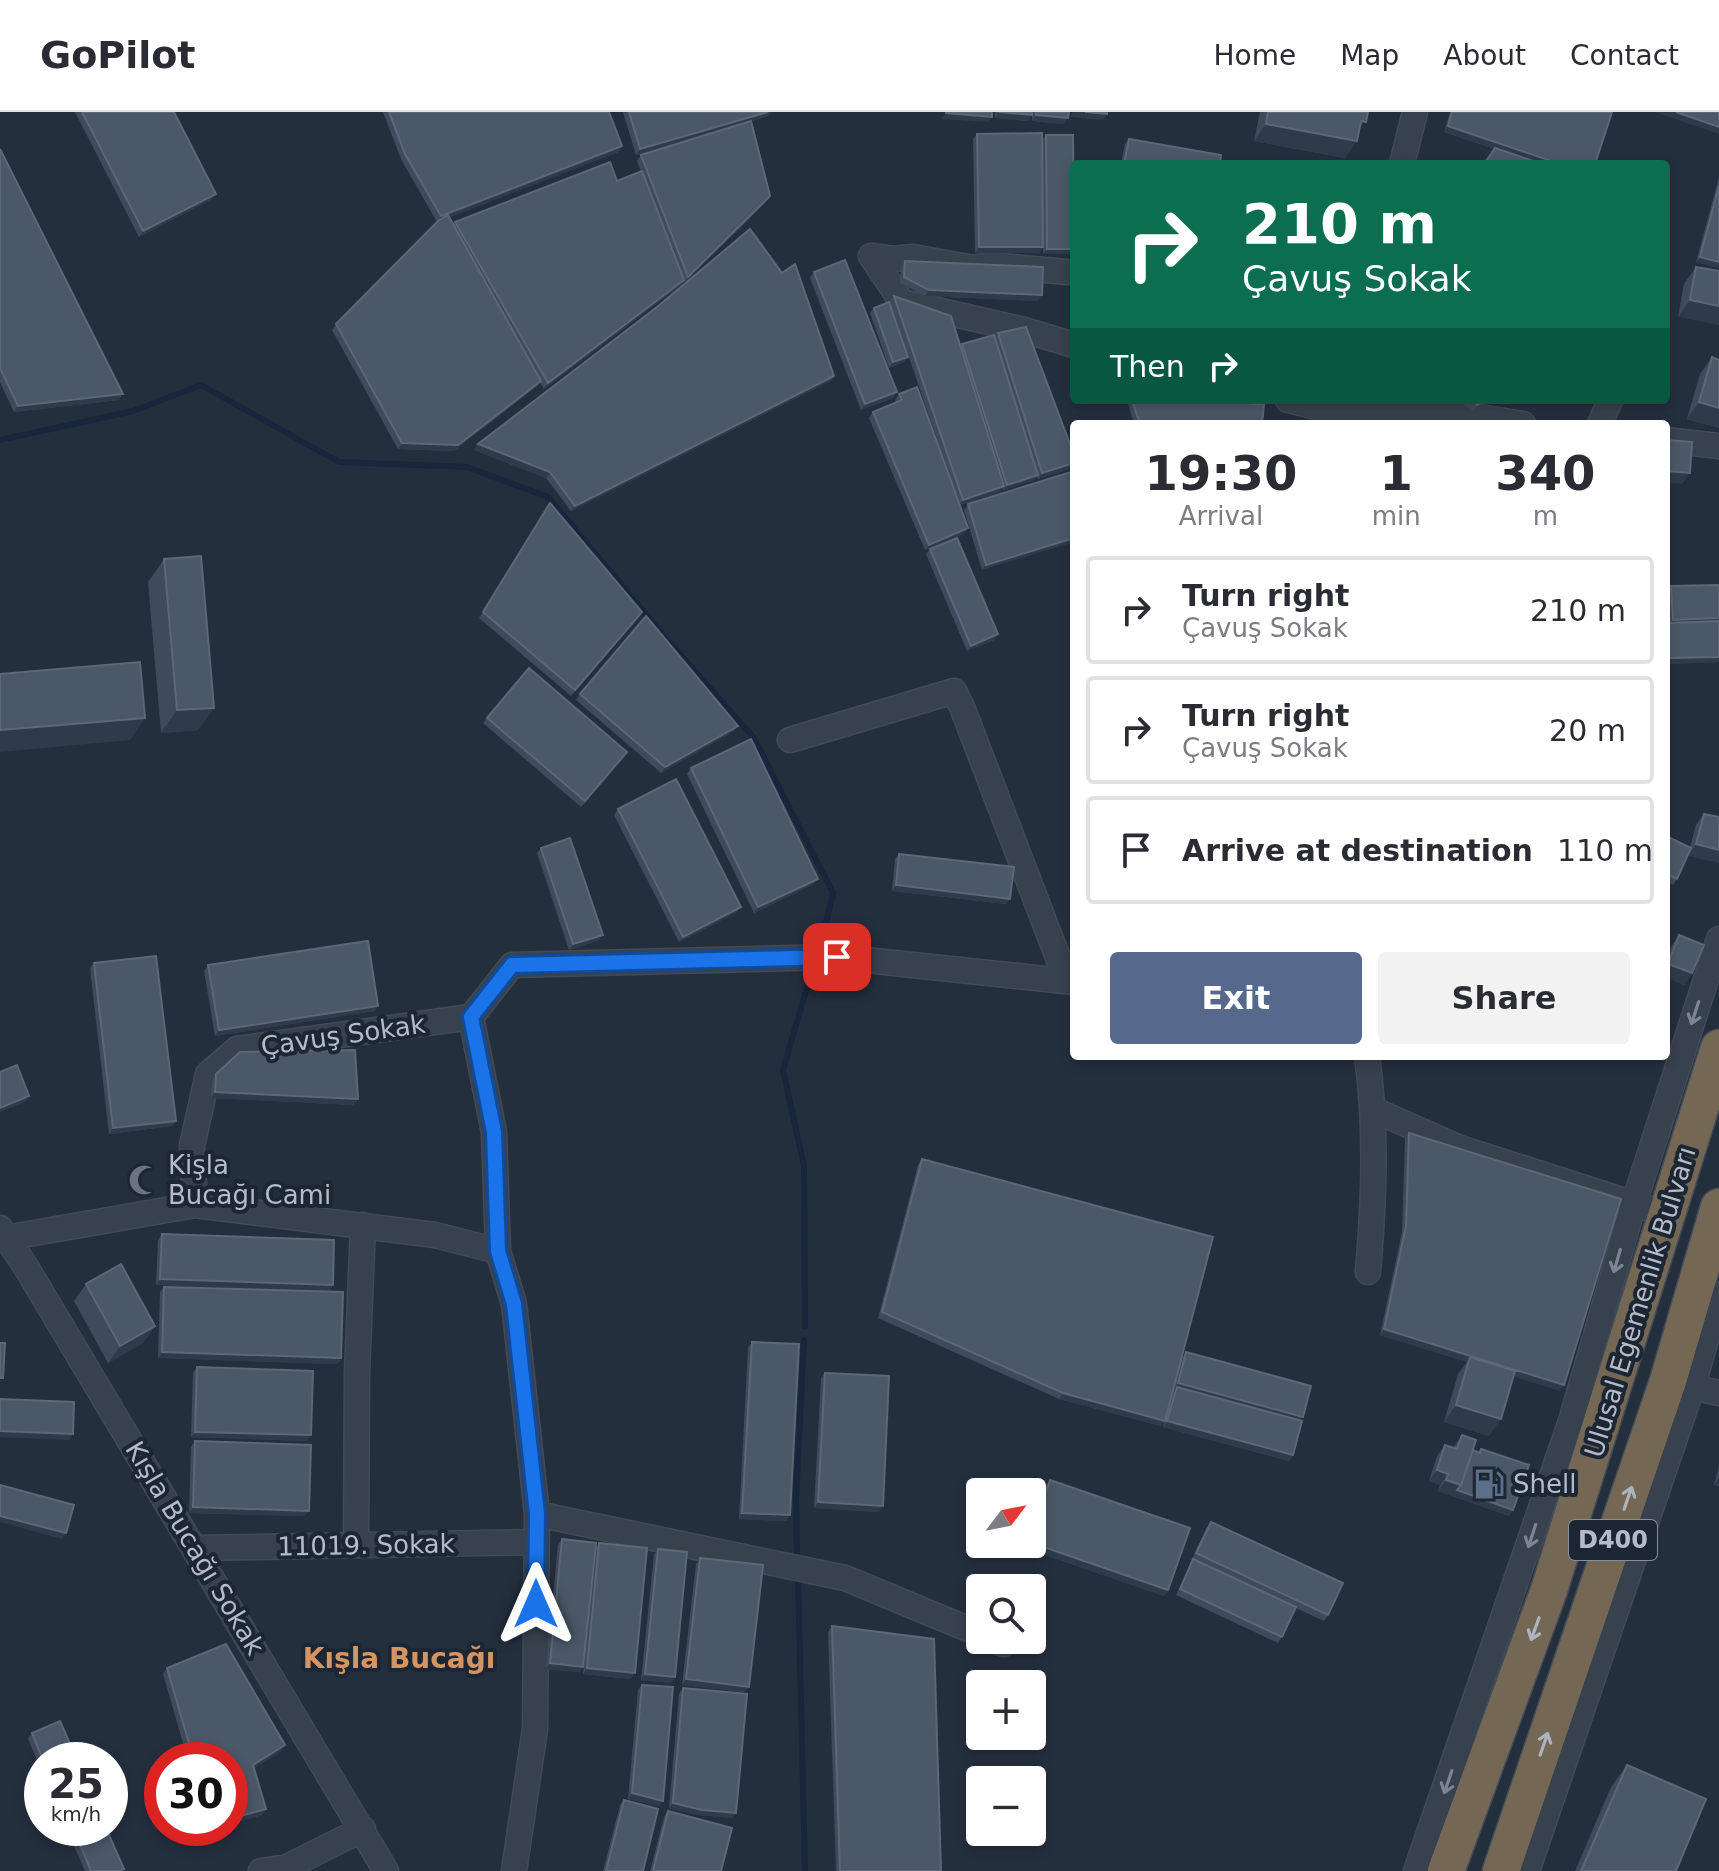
<!DOCTYPE html>
<meta charset="utf-8">
<style>
body{margin:0;font-family:"DejaVu Sans",sans-serif;background:#f2f2f3;color:#2b2b33;height:100vh;display:flex;flex-direction:column;font-size:30px;white-space:nowrap}
*{box-sizing:border-box;margin:0}
p{font-size:26px;color:#7c7c81}
.icon{flex:none;width:44px;height:44px;fill:none;stroke:currentColor;stroke-width:2;stroke-linecap:round;stroke-linejoin:round}
.map{position:relative;flex:1;overflow:hidden}
.sheet{position:absolute;left:1070px;top:308px;width:600px;height:640px;display:flex;flex-direction:column;background:#fff;border-radius:8px;box-shadow:0 4px 12px #0003}
.sheet>*{flex:none}
.top-card{position:absolute;left:1070px;top:48px;width:600px;height:244px;border-radius:8px;box-shadow:0 4px 12px #0003;background:#0b6e4f;color:#fff;overflow:hidden}
.needle{width:52px;rotate:58deg}
.tools{position:absolute;left:966px;top:1366px;display:grid;gap:16px}
.tools a{display:grid;place-items:center;width:80px;height:80px;border-radius:8px;background:#fff;box-shadow:0 4px 12px #0003;font-size:40px}
.speed{position:absolute;left:24px;top:1630px;display:flex;gap:16px;font-size:40px;font-weight:700;text-align:center}
.speed>*{display:grid;place-content:center;width:104px;height:104px;border-radius:50%;background:#fff;box-shadow:0 4px 12px #0003;line-height:1}
.speed small{font-size:20px;font-weight:400}
.speed .limit{border:12px solid #d22;background:#fff;color:#111}
.pin{position:absolute;display:grid;place-items:center;width:68px;height:68px;color:#fff;margin:-34px;border-radius:16px;box-shadow:0 4px 12px #0006}
.me{position:absolute;width:88px;margin:-44px;rotate:0deg;stroke-linejoin:round;filter:drop-shadow(0 0 6px #0008)}
.turn{display:flex;align-items:center;gap:28px;height:168px;padding:0 40px;font-size:36px}
.turn .icon{width:104px;height:104px;stroke-width:2.5}
.turn b{display:block;font-size:56px;line-height:68px}
.then{display:flex;align-items:center;height:76px;padding:0 40px;background:#0003;gap:16px;font-size:30px}
.eta{display:flex;justify-content:space-evenly;align-items:center;height:136px;text-align:center}
.eta b{font-size:48px;font-weight:600;line-height:56px}
.cta{display:flex;gap:16px;margin-top:auto;padding:16px 40px}
.cta a{flex:1;height:92px;border-radius:8px;background:#56698c;color:#fff;font-size:32px;font-weight:600;line-height:92px;text-align:center}
.cta a+a{background:#f2f2f3;color:#2b2b33}
ul{padding:0;list-style:none}
li{display:flex;align-items:center;gap:24px;height:108px;margin:0 16px 12px;padding:0 24px;border:4px solid #e1e1e2;border-radius:8px}
li div{flex:1}
li b{display:block;font-size:30px}
li em{font-style:normal}
header{display:flex;align-items:center;gap:48px;box-sizing:border-box;height:112px;padding:0 40px;background:#fff;border-bottom:2px solid #e1e1e2}
header strong{font-size:38px}
nav{display:flex;gap:44px;margin-inline-start:auto;font-size:28px}
.map>svg:first-child{display:block}
.lines{fill:none;stroke-linecap:round;stroke-linejoin:round}
.stream{stroke:#17263c;stroke-width:6}
.minor-casing{stroke:#414a57;stroke-width:27}
.highway-casing{stroke:#434c59;stroke-width:39}
.minor{stroke:#38414e;stroke-width:24}
.highway{stroke:#746855;stroke-width:36}
.wall{fill:#3f4b5c}
.shaded-wall{fill:#2f3b4b}
.building{fill:#4b5868;stroke:#5c6777;stroke-width:2}
.oneway{stroke:#7c8592}
.oneway2{stroke:#aeb4bd}
.route-casing{stroke:#114b97;stroke-width:20}
.route{stroke:#1a73e8;stroke-width:14}
.labels{text-anchor:middle;dominant-baseline:central;stroke-width:8;stroke-linejoin:round;paint-order:stroke}
.shield{fill:#1d2633;stroke:#878f9c;stroke-width:2}
.shield-label{font-size:24px;font-weight:bold;fill:#b4bcc9}
.street-label{font-size:26px;fill:#b4bcc9;stroke:#1d2633}
.poi-label{font-size:26px;fill:#b4bcc9;stroke:#1d2633;text-anchor:start}
.neighbourhood-label{font-size:28px;font-weight:bold;fill:#d59563;stroke:#1d2633}
</style>
<header>
<strong>GoPilot</strong>
<nav><a>Home</a><a>Map</a><a>About</a><a>Contact</a></nav>
</header>
<div class="map">
<svg width="1719" height="1759" viewBox="0 0 1719 1759">
<rect width="100%" height="100%" fill="#242f3e"/>
<g class="lines">
<path class="stream" d="M0,328L133,299L201,273L339,350L467,355L548,385L663,523L754,626L833,781L823,824
M805,1214L804,1054L783,958L811,862
M797,1451L796,1387L804,1228
M798,1463L805,1759"/>
<g class="minor-casing">
<path id="minor" d="M1402,52L1415,0
M871,144L902,190L1024,218L1074,233
M871,144L893,147L913,145L973,156L989,153L1067,160
M1288,288L1329,298L1443,299L1441,312
M1440,288L1443,299L1523,312
M1600,312L1610,288
M1666,328L1719,334
M790,628L954,579L962,595L1067,869
M471,905L494,1020L498,1139L514,1192L537,1402L535,1617L514,1759
M1367,944C1377,1016 1374,1088 1368,1160
M1374,998L1460,1036L1650,1097
M195,1093L192,1034L208,962L237,937L471,905L512,853L837,845L1074,870
M0,1116L26,1155L386,1759
M0,1127L195,1093L435,1123L498,1139
M1678,1272L1719,1281
M537,1402L845,1466L980,1522
M356,1433L357,1261L363,1113
M196,1436L537,1430
M993,1528L1004,1532
M261,1759L287,1755L363,1717
M1416,1759L1571,1309L1634,1091L1719,827
M1527,1759L1692,1276L1719,1183"/>
</g>
<g class="highway-casing">
<path id="highway" d="M1446,1759L1549,1478L1719,936
M1501,1759L1668,1269L1719,1095"/>
</g>
<use href="#minor" class="minor"/>
<use href="#highway" class="highway"/>
</g>
<path class="wall" d="M75,0H174L212,87L139,125Z
M383,0H609L622,34L618,40L450,105L453,112L455,110L617,69L641,59L637,49L641,43L722,18L636,43L623,0H771L768,4L751,9L766,90L684,171V169L680,174L544,277L540,270L537,274L454,339L398,337L332,218L336,212L437,110L401,47Z
M995,0H1069L1064,12L1032,9V3L1028,9L995,6Z
M1260,0H1368L1345,46L1254,29Z
M1450,0H1612L1495,37L1444,20Z
M977,22L1042,29L1046,23L1074,137L1070,142H1043V105V135L1039,141H975L973,27Z
M1129,27L1220,52H1121L1125,32Z
M0,37L119,288L14,300L0,270Z
M1719,65V156L1696,150Z
M905,149L1038,189L925,184L900,171L901,155Z
M1696,155L1719,159L1678,205L1684,172Z
M814,160L893,286L861,298L810,166Z
M894,184L960,235L962,232L995,225L998,221L1074,343L1073,356L1038,367L1037,364L1034,368L1003,378L1002,376L1000,380L960,393L964,422L925,438L869,306L873,300L896,290L895,288L899,282L949,362L890,190Z
M874,196L908,245L904,250L889,256L870,201Z
M1712,245L1719,248V316L1687,307L1700,262Z
M834,264L830,269L571,399L546,366L474,338L478,332Z
M1127,288H1221L1262,312H1134Z
M1455,288H1481L1474,299Z
M1074,359L982,458L964,398L968,392Z
M550,391L638,505L571,584L479,506Z
M930,437L994,528L967,539L926,442Z
M164,447L198,618L161,621L148,470Z
M1719,473V550L1666,552V512L1668,511L1667,480L1671,474Z
M580,582L738,614L734,619L661,661L576,588Z
M487,606L627,640L581,695L483,611Z
M691,656L814,772L754,801L687,662Z
M618,697L737,800L679,830L614,703Z
M1704,702L1719,705L1688,744L1689,740L1677,767L1673,773L1666,769V724L1690,735L1696,713Z
M541,736L599,828L569,838L537,741Z
M899,742L1006,792L892,779L895,747Z
M1679,823L1692,861L1684,873L1666,865V848L1671,835Z
M94,851L176,1009L172,1014L109,1022L90,856Z
M208,853L378,894L374,899L215,924L204,859Z
M216,962L354,993L211,986L212,968Z
M1409,1021L1560,1279L1514,1264L1489,1324L1444,1310L1458,1262L1467,1250L1380,1223L1402,1120L1405,1027Z
M922,1047L1165,1309L1161,1314L1059,1287L878,1206L918,1053Z
M162,1122L333,1173L329,1179L156,1173L158,1128Z
M86,1172L155,1214L143,1231L108,1251L74,1189Z
M164,1175L341,1246L337,1252L158,1246L160,1180Z
M752,1230L790,1403L786,1409L739,1407L748,1236Z
M1186,1240L1301,1308L1293,1343L1289,1349L1163,1315L1173,1280L1175,1277H1174L1182,1246Z
M197,1255L307,1329L191,1325L193,1261Z
M825,1261L879,1400L814,1396L821,1266Z
M1462,1323L1473,1338L1478,1340L1481,1337L1509,1404L1438,1379L1440,1373L1429,1369L1437,1344L1445,1333L1453,1336Z
M195,1329L305,1404L189,1401L191,1335Z
M1719,1354V1374L1714,1373Z
M1050,1368L1168,1478L1164,1484L1025,1436L1026,1432H1032V1415L1046,1374Z
M1211,1410L1328,1503L1324,1509L1296,1496L1282,1525L1278,1531L1176,1483L1193,1448L1192,1447L1207,1415Z
M562,1427L583,1555L579,1560L546,1557L558,1433Z
M599,1431L631,1567L583,1562L595,1437Z
M658,1437L671,1571L641,1568L654,1443Z
M700,1446L745,1580L682,1573L696,1452Z
M832,1514L941,1759H836L828,1520Z
M167,1556L281,1639L254,1656L266,1697L262,1703L230,1712V1648H188L163,1562Z
M642,1573L663,1689L659,1694L628,1687L638,1578Z
M683,1576L736,1701L732,1706L698,1703L669,1696L679,1582Z
M32,1621L77,1648H42V1660L28,1627Z
M1627,1653L1676,1759H1575L1611,1675Z
M624,1688L643,1759H603L620,1693Z
M668,1699L721,1759H650L664,1705Z
M66,1716H106L124,1757L123,1759H85Z"/>
<path class="shaded-wall" d="M768,0H771L768,4L636,43L640,37Z
M999,0L1032,3L1028,9L995,6Z
M1073,0H1085L1107,2L1103,8L1070,5Z
M1655,0H1676L1719,15V22Z
M946,1L992,5L988,10L942,7Z
M1036,3L1068,6L1064,12L1032,9Z
M1266,12L1357,29L1345,46L1254,29Z
M1448,14L1560,52H1539L1444,20Z
M622,34L618,40L437,110L441,104Z
M216,82L212,87L139,125L143,119Z
M770,84L766,90L684,171L688,165Z
M979,135H1043L1039,141H975Z
M1047,137H1074L1070,142H1043Z
M1700,145L1719,150V156L1696,150Z
M684,168L680,174L544,277L548,271Z
M929,178L1042,183L1038,189L925,184Z
M1690,188L1719,194V213L1678,205Z
M908,245L904,250L889,256L893,250Z
M834,264L830,269L571,399L575,394Z
M541,269L537,274L454,339L398,337L402,331Z
M897,280L893,286L861,298L865,292Z
M123,282L119,288L14,300L18,294Z
M1699,290L1719,296V316L1687,307Z
M478,332L550,360L546,366L474,338Z
M1074,351L1073,356L1038,367L1042,361Z
M1666,359L1690,361L1682,372L1666,371Z
M1038,363L1034,368L1003,378L1007,373Z
M1004,374L1000,380L959,393L963,388Z
M968,416L964,422L925,438L929,433Z
M1074,426V430L982,458L986,453Z
M1719,506V512L1669,514L1673,508Z
M998,522L994,528L967,539L971,534Z
M1719,545V550L1666,552L1668,546Z
M214,596L198,618L161,621L177,598Z
M145,606L130,628L0,640V618Z
M738,614L734,619L661,661L665,655Z
M1696,732L1719,738V751L1688,744Z
M818,767L814,772L754,801L758,795Z
M896,773L1010,787L1006,792L892,779Z
M741,795L737,800L679,830L683,825Z
M603,823L599,828L569,838L573,832Z
M1668,852L1692,861L1684,873L1666,865V854Z
M378,894L374,899L215,924L219,918Z
M215,980L358,987L354,993L211,986Z
M29,984L25,990L0,1000V996Z
M176,1009L172,1014L109,1022L113,1016Z
M160,1167L333,1173L329,1179L156,1173Z
M155,1214L143,1231L108,1251L120,1234Z
M1384,1217L1564,1273L1560,1279L1468,1250L1470,1245L1467,1250L1380,1223Z
M162,1240L341,1246L337,1252L158,1246Z
M1178,1271L1303,1305L1299,1310L1174,1277Z
M1063,1281L1165,1309L1161,1314L1059,1287Z
M1456,1293L1501,1307L1489,1324L1444,1310Z
M1167,1309L1293,1343L1289,1349L1163,1315Z
M0,1319L73,1322L69,1328L0,1325Z
M195,1320L311,1323L307,1329L191,1325Z
M1437,1358L1448,1362L1440,1373L1429,1369Z
M1719,1366V1374L1714,1373Z
M1446,1368L1461,1373L1513,1398L1509,1404L1438,1379Z
M818,1390L883,1394L879,1400L814,1396Z
M193,1395L309,1399L305,1404L189,1401Z
M742,1401L790,1403L786,1409L739,1407Z
M0,1404L66,1421L62,1427L0,1410Z
M1032,1431L1168,1478L1164,1484L1025,1436L1027,1432Z
M550,1551L583,1555L579,1560L546,1557Z
M587,1556L635,1561L631,1567L583,1562Z
M645,1562L675,1565L671,1571L641,1568Z
M686,1567L749,1575L745,1580L682,1573Z
M285,1633L281,1639L249,1659L253,1653Z
M632,1681L663,1689L659,1694L628,1687Z
M673,1691L736,1701L732,1706L698,1703L669,1696Z
M266,1697L262,1703L230,1712V1707Z"/>
<path class="building" d="M82,0H174L216,82L143,119Z
M389,0H609L622,34L441,104L405,42Z
M629,0H768L640,37Z
M946,0H992V5L946,1Z
M999,0H1032V3Z
M1036,0H1069L1068,6L1036,3Z
M1085,0H1107V2Z
M1268,0H1368L1366,10L1361,9L1357,29L1266,12Z
M1452,0H1612L1595,52H1560L1448,14Z
M1676,0H1719V15Z
M751,9L770,84L688,165L641,43Z
M1042,21L1043,135H979L977,22Z
M1046,23H1073L1074,137H1047Z
M1129,27L1221,43L1220,52H1124Z
M1495,36L1542,52H1484Z
M0,37L123,282L18,294L0,256Z
M610,50L617,69L642,59L684,168L548,271L455,110Z
M1719,74V150L1700,145Z
M448,103L541,269L458,333L402,331L336,212L439,108Z
M750,117L782,161L795,152L834,264L575,394L550,360L478,332L657,195Z
M845,148L897,280L865,292L814,160Z
M905,149L1043,155L1042,183L929,178L904,165Z
M1696,155L1719,159V194L1690,188Z
M894,184L951,204L1004,374L963,388Z
M889,190L908,245L893,250L874,196Z
M1026,215L1074,343V351L1042,361L998,221Z
M994,223L1038,363L1007,373L962,232Z
M1712,245L1719,248V296L1699,290Z
M917,275L968,416L929,433L873,300L902,288L899,282Z
M1132,288H1221L1264,293L1262,312H1140Z
M1469,288H1481L1478,293Z
M1666,328L1692,330L1690,361L1666,359Z
M1074,359V426L986,453L968,392Z
M550,391L642,500L575,578L483,500Z
M957,426L998,522L971,534L930,437Z
M201,444L214,596L177,598L164,447Z
M1719,473V506L1673,508L1671,474Z
M646,504L738,614L665,655L580,582Z
M1719,509V545L1668,546L1667,511Z
M140,550L145,606L0,618V562Z
M529,556L627,640L585,689L487,606Z
M751,627L818,767L758,795L691,656Z
M676,667L741,795L683,825L618,697Z
M1704,702L1719,705V738L1696,732Z
M1666,724L1691,736L1677,767L1666,762Z
M570,726L603,823L573,832L541,736Z
M899,742L1014,755L1010,787L896,773Z
M1679,823L1704,833L1692,861L1668,852Z
M368,829L378,894L219,918L208,853Z
M156,844L176,1009L113,1016L94,851Z
M355,938L358,987L215,980L216,962L240,940Z
M17,953L29,984L0,996V960Z
M1409,1021L1621,1087L1564,1273L1384,1217L1406,1114Z
M922,1047L1213,1125L1165,1309L1063,1281L882,1200Z
M162,1122L334,1128L333,1173L160,1167Z
M121,1152L155,1214L120,1234L86,1172Z
M164,1175L343,1180L341,1246L162,1240Z
M752,1230L799,1232L790,1403L742,1401Z
M0,1231H5L3,1266H0Z
M1186,1240L1311,1274L1303,1305L1178,1271Z
M1470,1245L1515,1259L1501,1307L1456,1293Z
M197,1255L313,1259L311,1323L195,1320Z
M825,1261L889,1264L883,1394L818,1390Z
M1177,1275L1302,1309L1293,1343L1167,1309Z
M0,1287L74,1290L73,1322L0,1319Z
M1462,1323L1476,1328L1461,1373L1446,1368L1448,1362L1437,1358L1445,1333L1457,1337Z
M195,1329L311,1333L309,1399L193,1395Z
M1481,1337L1529,1353L1513,1398L1457,1378L1461,1373L1473,1338L1480,1341Z
M1050,1368L1190,1416L1168,1478L1032,1431V1421Z
M0,1373L74,1393L66,1421L0,1404Z
M1211,1410L1343,1471L1328,1503L1196,1441Z
M562,1427L596,1431L583,1555L550,1551Z
M599,1431L647,1436L635,1561L587,1556Z
M658,1437L687,1440L675,1565L645,1562Z
M700,1446L763,1453L749,1575L686,1567Z
M1193,1447L1296,1495L1282,1525L1180,1477Z
M832,1514L934,1527L941,1759H840Z
M226,1532L285,1633L253,1653L266,1697L230,1707V1648H194L167,1556Z
M642,1573L673,1575L663,1689L632,1681Z
M683,1576L747,1582L736,1701L702,1698L673,1691Z
M60,1609L77,1648H43L32,1621Z
M1627,1653L1706,1687L1676,1759H1581Z
M624,1688L658,1697L643,1759H606Z
M668,1699L732,1716L721,1759H653Z
M73,1716H106L124,1757L121,1759H91Z"/>
<defs><path id="oneway-shaft" d="M-6 0H5M1.5-3L5.5 0L1.5 3" fill="none" stroke-width="1.6" stroke-linecap="round" stroke-linejoin="round" transform="scale(2)"/></defs>
<g class="oneway">
<use href="#oneway-shaft" transform="translate(1695 901) rotate(108)"/>
<use href="#oneway-shaft" transform="translate(1617 1149) rotate(106)"/>
<use href="#oneway-shaft" transform="translate(1532 1424) rotate(108)"/>
<use href="#oneway-shaft" transform="translate(1448 1670) rotate(109)"/>
</g>
<g class="oneway2">
<use href="#oneway-shaft" transform="translate(1628 1386) rotate(-71)"/>
<use href="#oneway-shaft" transform="translate(1535 1517) rotate(110)"/>
<use href="#oneway-shaft" transform="translate(1544 1632) rotate(-71)"/>
</g>
<g class="lines">
<g class="route-casing">
<path id="route" d="M536,1492L537,1402L514,1192L498,1139L494,1020L471,905L512,853L837,845"/>
</g>
<use href="#route" class="route"/>
</g>
<defs>
<g id="mosque-bare" transform="scale(2.4)"><path d="M3.5-4.9A6 6 0 1 0 3.5 4.9A5 5 0 1 1 3.5-4.9Z" fill="#6b7280" stroke="#1d2633" stroke-width="2.5" paint-order="stroke"/></g>
<g id="fuel-bare" transform="scale(2.4)"><path d="M-5.5-6h7V0h2V4h1.3V-2.5L3-4.5l.8-.8L6-3V5H2.5V1h-1V6h-7ZM-4.2-4.7v3.2H.2V-4.7Z" fill="#5c6f8a" stroke="#1d2633" stroke-width="2.5" paint-order="stroke"/></g>
</defs>
<g fill-rule="evenodd">
<use href="#mosque-bare" x="144" y="1068"/>
<use href="#fuel-bare" x="1489" y="1372"/>
</g>
<g class="labels">
<rect class="shield" x="1569" y="1408" width="88" height="40" rx="6"/>
<g class="shield-label">
<text x="1613" y="1428">D400</text>
</g>
<g class="street-label">
<text transform="translate(343 923) rotate(-8)">Çavuş Sokak</text>
<text transform="translate(1640 1190) rotate(-73)">Ulusal Egemenlik Bulvarı</text>
<text transform="translate(366 1433) rotate(-1)">11019. Sokak</text>
<text transform="translate(195 1436) rotate(59)">Kışla Bucağı Sokak</text>
</g>
<g class="poi-label">
<text x="168" y="1053">Kişla<tspan x="168" dy="30">Bucağı Cami</tspan></text>
<text x="1513" y="1372">Shell</text>
</g>
<g class="neighbourhood-label">
<text x="399" y="1546">Kışla Bucağı</text>
</g>
</g>
</svg>
<div class="tools">
<a><svg class="needle" viewBox="-14 -14 28 28"><path d="M0-13l5 13h-10z" fill="#e53935"/><path d="M0 13l5-13h-10z" fill="#7c7c81"/></svg></a>
<a><svg class="icon" aria-label="search" viewBox="0 0 24 24"><circle cx="10" cy="10" r="6"/><path d="M15 15l6 6"/></svg></a>
<a>+</a>
<a>−</a>
</div>
<div class="speed"><div>25<small>km/h</small></div><div class="limit">30</div></div>
<div class="pin" style="left:837px;top:845px;background:#d93025"><svg class="icon" aria-label="arrive" viewBox="0 0 24 24"><path d="M6 21V4h12l-3 4 3 4H6"/></svg></div>
<svg class="me" style="left:536px;top:1492px" viewBox="-20 -20 40 40"><path d="M0-17L14 15 0 8-14 15z" fill="#1a73e8" stroke="#fff" stroke-width="4"/></svg>
<div class="top-card">
<div class="turn"><svg class="icon" aria-label="right" viewBox="0 0 24 24"><path d="M7 20v-9h11M14 6l5 5-5 5"/></svg><div><b>210 m</b>Çavuş Sokak</div></div>
<div class="then">Then<svg class="icon" aria-label="right" viewBox="0 0 24 24"><path d="M7 20v-9h11M14 6l5 5-5 5"/></svg></div>
</div>
<section class="sheet">
<div class="eta">
<div><b>19:30</b><p>Arrival</p></div>
<div><b>1</b><p>min</p></div>
<div><b>340</b><p>m</p></div>
</div>
<ul>
<li><svg class="icon" aria-label="right" viewBox="0 0 24 24"><path d="M7 20v-9h11M14 6l5 5-5 5"/></svg><div><b>Turn right</b><p>Çavuş Sokak</p></div><em>210 m</em></li>
<li><svg class="icon" aria-label="right" viewBox="0 0 24 24"><path d="M7 20v-9h11M14 6l5 5-5 5"/></svg><div><b>Turn right</b><p>Çavuş Sokak</p></div><em>20 m</em></li>
<li><svg class="icon" aria-label="arrive" viewBox="0 0 24 24"><path d="M6 21V4h12l-3 4 3 4H6"/></svg><div><b>Arrive at destination</b></div><em>110 m</em></li>
</ul>
<div class="cta"><a>Exit</a><a>Share</a></div>
</section>
</div>
